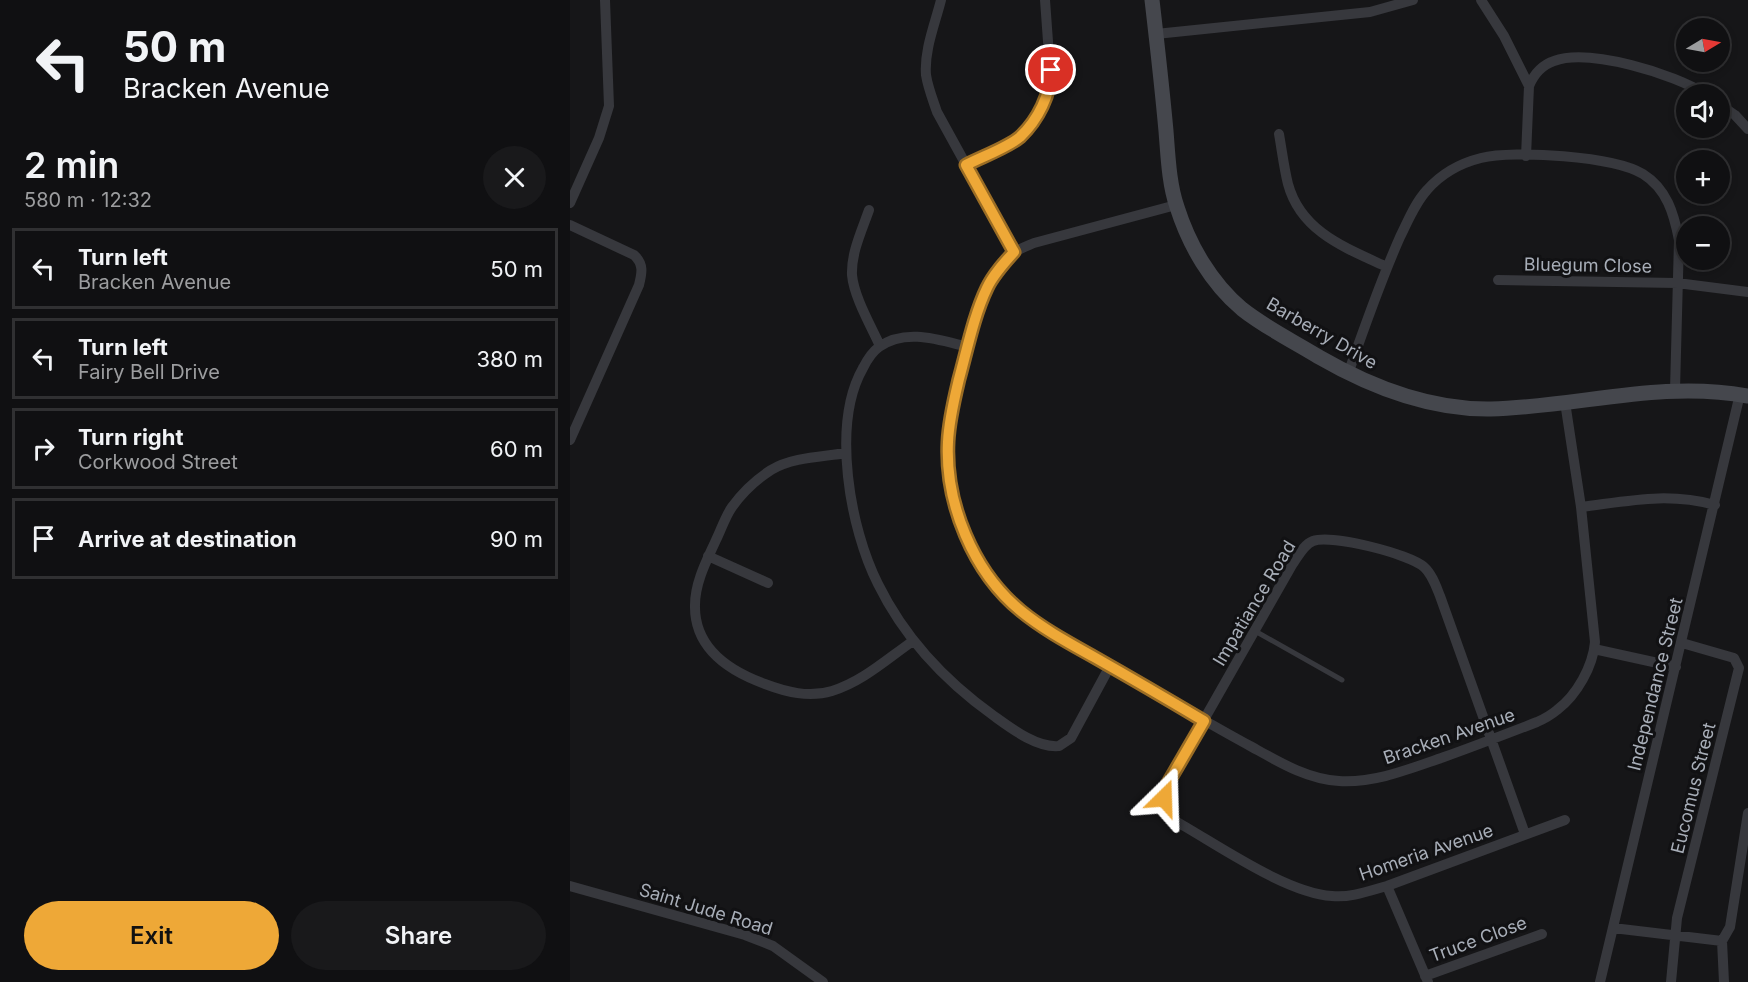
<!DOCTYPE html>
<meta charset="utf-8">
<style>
body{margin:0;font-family:Inter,sans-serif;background:#19191b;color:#f1f3f6;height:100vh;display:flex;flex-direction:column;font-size:22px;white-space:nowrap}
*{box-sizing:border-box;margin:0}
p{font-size:20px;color:#9c9d9f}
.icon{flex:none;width:33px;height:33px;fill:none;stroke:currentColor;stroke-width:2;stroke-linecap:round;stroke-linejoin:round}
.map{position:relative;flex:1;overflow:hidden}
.side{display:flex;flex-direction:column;background:#101012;width:570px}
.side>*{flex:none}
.banner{background:#101012;color:#f1f3f6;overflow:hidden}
.needle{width:39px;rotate:80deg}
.tools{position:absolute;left:1106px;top:18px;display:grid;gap:12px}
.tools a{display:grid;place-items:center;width:54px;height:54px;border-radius:50%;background:#101012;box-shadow:0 3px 9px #0003,0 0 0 2px #303032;font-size:30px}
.pin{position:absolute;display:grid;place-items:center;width:51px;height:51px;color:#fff;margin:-26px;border:3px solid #fff;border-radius:50%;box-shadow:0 2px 6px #0007}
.me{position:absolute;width:66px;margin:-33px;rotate:22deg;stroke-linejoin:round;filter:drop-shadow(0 0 4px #0008)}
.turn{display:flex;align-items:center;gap:21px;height:126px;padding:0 24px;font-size:27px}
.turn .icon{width:78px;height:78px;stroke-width:2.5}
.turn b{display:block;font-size:42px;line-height:51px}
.round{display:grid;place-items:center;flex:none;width:63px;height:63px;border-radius:32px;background:#19191b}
.overview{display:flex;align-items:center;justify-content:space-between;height:102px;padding:0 24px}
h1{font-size:36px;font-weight:600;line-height:45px}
.button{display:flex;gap:12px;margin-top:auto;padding:12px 24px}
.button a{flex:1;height:69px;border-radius:36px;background:#eea837;color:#111;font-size:24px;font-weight:600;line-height:69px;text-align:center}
.button a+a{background:#19191b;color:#f1f3f6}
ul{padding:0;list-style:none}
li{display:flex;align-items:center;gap:18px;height:81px;margin:0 12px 9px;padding:0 12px;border:3px solid #303032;border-radius:0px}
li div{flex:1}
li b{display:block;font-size:22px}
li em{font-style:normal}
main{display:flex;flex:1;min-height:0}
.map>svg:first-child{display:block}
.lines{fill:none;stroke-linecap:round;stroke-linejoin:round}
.lane{stroke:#37383d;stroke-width:5}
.street{stroke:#37383d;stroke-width:10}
.secondary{stroke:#45474d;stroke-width:15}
.route-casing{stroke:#9b6d24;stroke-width:15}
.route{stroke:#eea837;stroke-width:10}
.labels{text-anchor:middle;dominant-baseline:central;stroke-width:6;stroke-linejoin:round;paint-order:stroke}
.street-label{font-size:18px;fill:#a8aeb8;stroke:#111113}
</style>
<main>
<section class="side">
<div class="banner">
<div class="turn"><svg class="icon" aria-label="left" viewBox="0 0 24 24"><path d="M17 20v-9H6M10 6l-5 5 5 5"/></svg><div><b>50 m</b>Bracken Avenue</div></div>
</div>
<div class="overview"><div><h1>2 min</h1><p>580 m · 12:32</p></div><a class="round"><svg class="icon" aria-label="close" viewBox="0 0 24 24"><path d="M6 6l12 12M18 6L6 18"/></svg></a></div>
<ul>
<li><svg class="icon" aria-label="left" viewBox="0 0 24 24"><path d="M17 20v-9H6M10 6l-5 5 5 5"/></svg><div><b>Turn left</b><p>Bracken Avenue</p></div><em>50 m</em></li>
<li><svg class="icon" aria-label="left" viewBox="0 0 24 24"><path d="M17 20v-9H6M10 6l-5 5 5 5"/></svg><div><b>Turn left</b><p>Fairy Bell Drive</p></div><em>380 m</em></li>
<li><svg class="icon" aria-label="right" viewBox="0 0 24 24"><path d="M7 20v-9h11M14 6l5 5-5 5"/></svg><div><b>Turn right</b><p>Corkwood Street</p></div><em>60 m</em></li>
<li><svg class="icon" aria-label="arrive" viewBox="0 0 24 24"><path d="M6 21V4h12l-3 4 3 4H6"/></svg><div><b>Arrive at destination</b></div><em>90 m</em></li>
</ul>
<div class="button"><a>Exit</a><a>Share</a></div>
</section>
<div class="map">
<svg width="1178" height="982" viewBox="0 0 1178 982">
<rect width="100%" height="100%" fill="#161618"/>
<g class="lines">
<path class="lane" d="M685,631L772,680"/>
<path class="street" d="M371,0C365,24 354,50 356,75C358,88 363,100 367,112L444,252
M911,0L934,36L959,86
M586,34L800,12L843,0
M1149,104L1165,115L1178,129
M709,134C712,151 714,168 718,184C731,232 776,248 817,267
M956,156L959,86C964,74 972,65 984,61C1019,48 1105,74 1135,94
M396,166L449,138L463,121L475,99L481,83L475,0
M0,203L29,138L39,106L35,0
M606,205L464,243C457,246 448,249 442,254C416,278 405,318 397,352C389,380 381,409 378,439C373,500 404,572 451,611C464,622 479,630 493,638C529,661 568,681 604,703C630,718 656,733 682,747C709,762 737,779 769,781C806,783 839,769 874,757C905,746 936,734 967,722C974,719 981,715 987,710C1007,695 1023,666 1025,642L1011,507L995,402
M299,210C292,230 281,253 282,275C284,297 301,326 310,346
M0,225L64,255C74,264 72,273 69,285L0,440
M928,280L1107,283L1178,292
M398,347C369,340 336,328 309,347C302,352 297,360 293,368C261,424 280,529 308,584C335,639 375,681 424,716C442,729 467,748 489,746L501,738L540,666
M778,374C794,328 810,282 830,237C838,221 845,203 857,190C871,174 891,163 911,158C945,150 1043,156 1073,174C1097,189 1104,214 1109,240L1105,390
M276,453C252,457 223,457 201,470C187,479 172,493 162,507C155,517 151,530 146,540C137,560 125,582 125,605C124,648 159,671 195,684C216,692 239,698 262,691C292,682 317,659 343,641
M1011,507C1059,501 1097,492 1145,505
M138,556L198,583
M1024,649L1106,667
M955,834L870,596C866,586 862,574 854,567C840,554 761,534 743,541C733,545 728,557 722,565L598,783C593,800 594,810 607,822C648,845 716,893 762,896C780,898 799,891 817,886L995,820
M0,886L175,935L203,946L253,982
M817,886L858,982
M1043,928L1152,941
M855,976L972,934
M1030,982L1170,394
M1101,982L1107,918L1169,668L1164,658L1112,643
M1154,982L1152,941L1160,927L1178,813"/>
<path class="secondary" d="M582,0C587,43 592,87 596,131C598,156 599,184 607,207C619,245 641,283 672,309C696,328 723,341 749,357C801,387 860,410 921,409C1009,407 1089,380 1178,396"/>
</g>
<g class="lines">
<g class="route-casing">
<path id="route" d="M481,70C481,94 468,120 450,137C437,148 411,157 396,165L444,252C434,263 423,275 417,288C404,315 397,350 389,379C384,400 379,420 378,442C375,503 403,572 451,611C473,629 499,643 524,657C561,678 597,699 634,721L598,783L594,798"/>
</g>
<use href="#route" class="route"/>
</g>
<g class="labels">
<g class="street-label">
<text transform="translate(1018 265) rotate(1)">Bluegum Close</text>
<text transform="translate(752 333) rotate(30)">Barberry Drive</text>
<text transform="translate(684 603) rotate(-59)">Impatiance Road</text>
<text transform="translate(1085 684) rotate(-76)">Independance Street</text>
<text transform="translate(879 736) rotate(-19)">Bracken Avenue</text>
<text transform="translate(1123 788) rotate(-76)">Eucomus Street</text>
<text transform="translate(856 852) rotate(-19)">Homeria Avenue</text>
<text transform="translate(136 909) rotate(17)">Saint Jude Road</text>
<text transform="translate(908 939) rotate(-20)">Truce Close</text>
</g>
</g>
</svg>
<div class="tools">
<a><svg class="needle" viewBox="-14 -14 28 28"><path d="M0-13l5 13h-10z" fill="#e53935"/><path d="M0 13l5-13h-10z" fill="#9c9d9f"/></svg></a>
<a><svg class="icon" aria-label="sound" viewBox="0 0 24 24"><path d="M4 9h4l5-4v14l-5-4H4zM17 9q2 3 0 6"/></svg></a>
<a>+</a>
<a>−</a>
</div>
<div class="pin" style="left:481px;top:70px;background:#d93025"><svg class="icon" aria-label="arrive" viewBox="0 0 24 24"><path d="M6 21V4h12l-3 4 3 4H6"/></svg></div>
<svg class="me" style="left:594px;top:798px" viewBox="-20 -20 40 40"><path d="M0-17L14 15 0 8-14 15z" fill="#eea837" stroke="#fff" stroke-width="4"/></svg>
</div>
</main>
